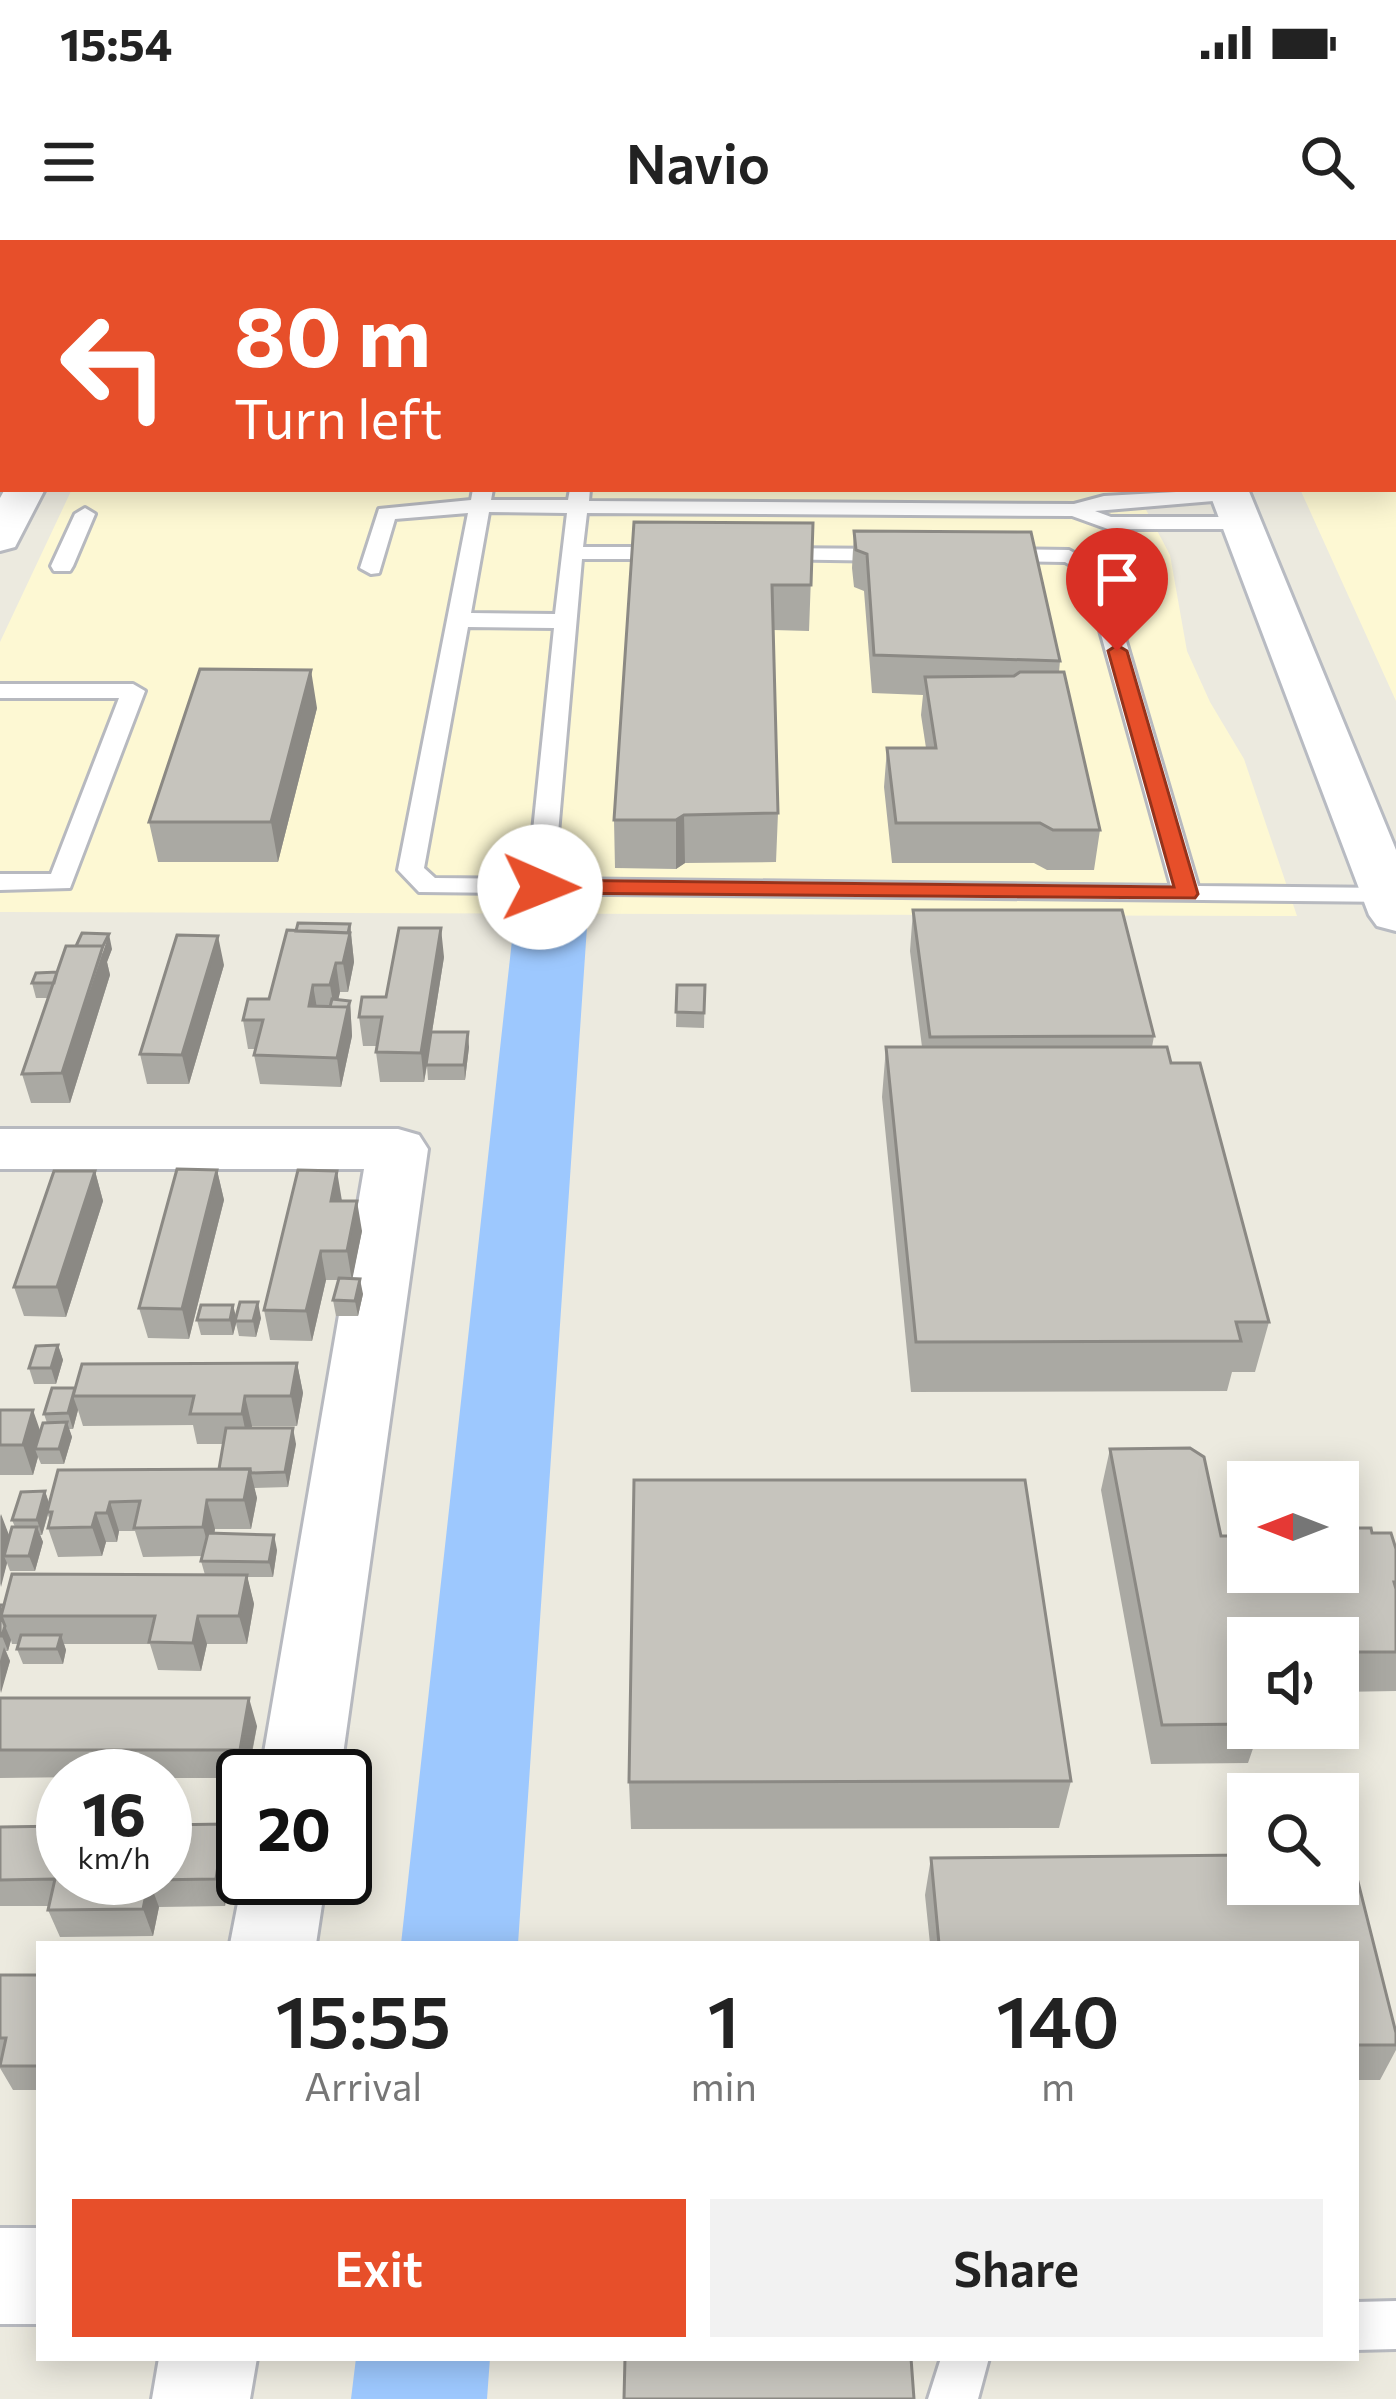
<!DOCTYPE html>
<style>
body{margin:0;font-family:Commissioner,sans-serif;background:#f2f2f2;color:#222;height:100vh;display:flex;flex-direction:column;font-size:45px;white-space:nowrap}
*{box-sizing:border-box;margin:0}
p{font-size:39px;color:#767676}
.icon{flex:none;width:66px;height:66px;fill:none;stroke:currentColor;stroke-width:2;stroke-linecap:round;stroke-linejoin:round}
.map{position:relative;flex:1;overflow:hidden}
.panel{position:absolute;left:36px;top:1701px;width:1323px;height:420px;display:flex;flex-direction:column;background:#fff;border-radius:0px;box-shadow:0 6px 30px #0003}
.panel>*{flex:none}
.hud{position:absolute;left:0px;top:0px;width:1398px;height:252px;box-shadow:0 6px 30px #0003;background:#e74f2a;color:#fff;overflow:hidden}
.needle{width:78px;rotate:270deg}
.controls{position:absolute;left:1227px;top:1221px;display:grid;gap:24px}
.controls a{display:grid;place-items:center;width:132px;height:132px;border-radius:0px;background:#fff;box-shadow:0 6px 30px #0003;font-size:60px}
.speed{position:absolute;left:36px;top:1509px;display:flex;gap:24px;font-size:60px;font-weight:700;text-align:center}
.speed>*{display:grid;place-content:center;width:156px;height:156px;border-radius:50%;background:#fff;box-shadow:0 6px 30px #0003;line-height:1}
.speed small{font-size:30px;font-weight:400}
.speed .limit{border:6px solid #111;border-radius:18px;background:#fff;color:#111}
.pin{position:absolute;display:grid;place-items:center;width:102px;height:102px;color:#fff;margin:-123px -51px;border-radius:50% 50% 50% 0;rotate:-45deg;box-shadow:0 0 12px #0007}
.pin .icon{rotate:45deg}
.me{position:absolute;width:132px;margin:-66px;rotate:91deg;stroke-linejoin:round;filter:drop-shadow(0 0 9px #0008)}
.turn{display:flex;align-items:center;gap:42px;height:252px;padding:0 36px;font-size:54px}
.turn .icon{width:156px;height:156px;stroke-width:2.5}
.turn b{display:block;font-size:84px;line-height:102px}
.eta{display:flex;justify-content:space-evenly;align-items:center;height:204px;text-align:center}
.eta b{font-size:72px;font-weight:600;line-height:84px}
.cta{display:flex;gap:24px;margin-top:auto;padding:24px 36px}
.cta a{flex:1;height:138px;border-radius:0px;background:#e74f2a;color:#fff;font-size:48px;font-weight:600;line-height:138px;text-align:center}
.cta a+a{background:#f2f2f2;color:#222}
.status{display:flex;justify-content:space-between;align-items:center;height:84px;padding:0 60px;background:#fff;direction:ltr}
.status svg{height:33px;fill:currentColor}
header{display:flex;justify-content:space-between;align-items:center;height:156px;padding:0 36px;background:#fff;font-size:54px;font-weight:600}
.map>svg:first-child{display:block}
.commercial{fill:#fdf8d3}
.water{fill:#9dc8fe}
.lines{fill:none;stroke-linecap:round;stroke-linejoin:round}
.service-casing{stroke:#b7b9bf;stroke-width:6}
.minor-casing{stroke:#b7b9bf;stroke-width:6}
.secondary-casing{stroke:#b8bbc2;stroke-width:6}
.service{fill:#fff;fill-rule:evenodd}
.minor{fill:#fff;fill-rule:evenodd}
.secondary{fill:#fff;fill-rule:evenodd}
.wall{fill:#aaa9a3}
.shaded-wall{fill:#8b8984}
.building{fill:#c6c4bd;stroke:#8b8984;stroke-width:3}
.route{fill:#e74f2a;stroke:#96331b;stroke-width:3}
</style>
<div class="status"><b>15:54</b><svg viewBox="0 0 49 12"><path d="M0 12V9h3v3zM5 12V6h3v6zM10 12V3h3v9zM15 12V0h3v12zM26 1h20v11H26zM47 4h2v5h-2z"/></svg></div>
<header><svg class="icon" aria-label="menu" viewBox="0 0 24 24"><path d="M4 6h16M4 12h16M4 18h16"/></svg>Navio<svg class="icon" aria-label="search" viewBox="0 0 24 24"><circle cx="10" cy="10" r="6"/><path d="M15 15l6 6"/></svg></header>
<div class="map">
<svg width="1396" height="2159" viewBox="0 0 1396 2159">
<rect width="100%" height="100%" fill="#eceadf"/>
<path class="commercial" d="M209,0H1066L208,3Z
M1396,194V461L1300,249H1395Z
M72,249H1135L1170,315L1187,411L1210,462L1244,519L1297,676L0,672V402Z"/>
<path class="water" d="M588,672L518,1704H401L515,673Z
M356,2118H490L487,2159H351Z"/>
<g class="lines">
<g class="service-casing">
<path id="service" d="M654,0H677L679,3H656Z
M996,0H1012V3H996Z
M473,249H493L491,260H568L570,249H590L589,261L1074,264L1104,256L1230,249L1240,255L1237,259L1095,271L1111,277H1242L1252,283L1242,289H1108L1072,276L587,273L583,307H675L686,313L675,319H582L554,639L1171,646L1084,333L1065,322L990,321L979,315L990,309L1069,310L1105,330L1198,646L1388,648L1396,650V662L419,652L398,630L468,273L395,279L379,333L371,334L360,328L379,269L471,260ZM489,272L567,273L555,374L471,373ZM468,387L554,388L528,639L435,638L424,628Z
M85,268L95,274L73,326L70,331H54L51,326L75,274Z
M768,308L897,309L908,315L897,321L760,319V309Z
M0,444H133L145,451L70,648L0,650V634H51L119,458H0Z
M1396,2061V2109L1356,2110V2062Z
M941,2118H989L978,2159H928Z"/>
</g>
<g class="minor-casing">
<path id="minor" d="M151,0H185L149,3Z
M0,57H3V79H0Z
M1395,162H1396V184H1395Z
M5,249H45L15,307L0,311V258Z
M0,889H398L419,895L428,909L340,1536H260L364,929H0Z
M243,1637L326,1638L316,1704H230Z
M0,1988H39V2084H0Z
M159,2118H257L250,2159H152Z"/>
</g>
<g class="secondary-casing">
<path id="secondary" d="M1114,0H1148L1149,3H1115Z
M1208,249H1248L1396,610V691L1377,686L1369,675Z"/>
</g>
<use href="#service" class="service"/>
<use href="#minor" class="minor"/>
<use href="#secondary" class="secondary"/>
</g>
<path class="wall" d="M0,0H12L11,3H3V31H0Z
M813,283L809,391L773,390L778,573L776,622L685,623L676,629L615,628L614,580Z
M854,291L1060,421L1059,432L1100,590L1094,630H1047L1034,623H892L884,547L887,508H926L921,475L923,455L872,453L864,351L854,347L852,328Z
M317,468L278,622H158L149,582Z
M913,670L1154,796L1152,807L1171,823L1269,1082L1255,1132H1232L1227,1151L911,1152L882,857L886,807H922L910,711Z
M350,684L354,722L348,752H340L338,760L350,761L352,796L341,847L260,844L254,815L255,809H248L243,780L269,759L296,691Z
M112,709L107,722L110,735L70,863H31L22,834L48,758H36L32,743Z
M444,717L432,792L469,807L465,840H428L427,826L424,842H380L376,812L377,806H363L359,777Z
M224,725L189,844H147L140,814Z
M677,745H705L704,788L676,787Z
M217,930L224,960L189,1099L148,1098L139,1068Z
M95,931L103,961L66,1077L24,1076L14,1047Z
M342,961L362,991L352,1038L363,1054L358,1076H336L333,1060L339,1040H326L312,1101L270,1100L264,1070Z
M236,1078H261L256,1097L239,1096L236,1083L233,1095H201L197,1080Z
M58,1105L63,1120L56,1144H34L29,1128Z
M297,1123L303,1153L297,1186H252L251,1188L296,1204L288,1247L254,1248L257,1258L251,1289H215L214,1293L277,1310L273,1337H247L254,1364L247,1404H207L201,1431L158,1430L150,1404H64L66,1410L63,1424H23L17,1409L19,1404H12L11,1400L8,1411H6L10,1421L0,1453V1365L205,1335L201,1321L202,1316L143,1317L135,1291H119L117,1302H106L102,1316L58,1317L48,1288L50,1280L48,1275L42,1295H40L43,1302L35,1331H10L7,1323L0,1347V1274L9,1296L15,1287L12,1280L45,1251L49,1264L219,1229L223,1204H197L193,1185L83,1186L78,1170L73,1189H69L72,1197L64,1224H41L38,1217L33,1235H0V1170L40,1191L47,1183L44,1174L75,1148Z
M1110,1209L1221,1296L1248,1332L1372,1293L1396,1309V1451L1338,1452V1398H1248V1488H1260L1248,1523L1151,1524L1101,1250Z
M0,1458L257,1486L248,1536H243V1538H165V1536L0,1538Z
M1071,1541L1059,1588L631,1589L629,1542Z
M224,1584L233,1611L225,1666L159,1667L153,1696L60,1697L48,1670L49,1666H0V1587Z
M1338,1614H1351L1396,1793V1810L1380,1840H1356V1704H930L925,1655L931,1618L1248,1615V1644H1338Z
M0,1735H39V1850H13L0,1828Z"/>
<path class="shaded-wall" d="M311,430L317,468L278,622L271,582Z
M684,575L685,623L676,629V580Z
M350,684L354,722L348,752L343,723Z
M441,688L444,717L424,842L421,813Z
M109,694L112,709L107,722L110,735L70,863L62,833Z
M218,696L224,725L189,844L182,815Z
M336,723L340,752L335,774L330,745Z
M313,745L318,774L309,766Z
M350,761L352,796L341,847L337,818Z
M468,792L469,807L465,840L464,825Z
M217,930L224,960L189,1099L182,1069Z
M95,931L103,961L66,1077L57,1047Z
M337,931L342,961H331Z
M357,961L362,991L352,1041L347,1011Z
M321,1011L326,1040L312,1101L306,1071Z
M360,1039L363,1054L358,1076L355,1061Z
M258,1062L261,1078L256,1097L253,1081Z
M233,1065L237,1080L233,1095L230,1080Z
M58,1105L63,1120L56,1144L51,1128Z
M297,1123L303,1153L297,1186L291,1156Z
M73,1156L78,1170L73,1189L68,1173Z
M245,1156L252,1186L248,1204L242,1174Z
M33,1170L43,1199L35,1209L38,1217L33,1235L23,1205Z
M67,1182L72,1197L64,1224L59,1209Z
M293,1188L296,1204L288,1247L285,1232Z
M250,1229L257,1258L251,1289L244,1260Z
M45,1251L50,1266L42,1295L37,1280Z
M207,1260L215,1289L211,1316L203,1287Z
M110,1262L119,1291L117,1302L107,1273Z
M96,1273L106,1302L102,1316L92,1287Z
M1,1274L12,1303L4,1316L7,1323L1,1347Z
M37,1287L43,1302L35,1331L29,1316Z
M274,1295L277,1310L273,1337L269,1322Z
M247,1335L254,1364L247,1404L239,1376Z
M198,1376L207,1404L201,1431L193,1403Z
M5,1386L11,1400L8,1411L2,1396Z
M61,1395L66,1410L63,1424L57,1409Z
M4,1407L10,1421L1,1453L0,1421Z
M249,1458L257,1486L247,1536L240,1510Z
M224,1584L233,1611L225,1666L216,1639Z
M149,1640L159,1667L153,1696L143,1669Z"/>
<path class="building" d="M687,0H784V3H687Z
M863,0H969L970,3H864Z
M634,282L813,283L811,345H772L778,573L684,575L676,580H614Z
M854,291L1031,292L1060,421L874,415L867,314L856,310Z
M200,429L311,430L271,582H149Z
M1020,432H1064L1100,590H1053L1040,583H896L887,508H936L925,437L1014,436Z
M913,670H1122L1154,796L930,797Z
M298,683L350,684L348,693L296,691Z
M399,688H441L421,813L376,812L382,777H359L362,757H386Z
M287,690L350,693L343,723H336L330,745H313L309,766L348,767L337,818L254,815L263,780H243L248,759H269Z
M82,693L109,694L102,708L103,706H76Z
M177,695L218,696L182,815L140,814Z
M66,706H103L62,833L22,834Z
M57,732L54,743H32L36,733Z
M677,745H705L704,773L676,772Z
M332,759L350,761L348,767H330Z
M431,792H468L464,825H426Z
M886,807H1167L1171,823H1200L1269,1082H1236L1241,1101L916,1102Z
M177,929L217,930L182,1069L139,1068Z
M298,930L337,931L331,961H357L347,1011H321L306,1071L264,1070Z
M54,931H95L57,1047H14Z
M339,1038L360,1039L355,1061L333,1060Z
M240,1062H258L253,1081H235Z
M201,1065H233L230,1080H197Z
M58,1105L51,1128H29L36,1106Z
M297,1123L291,1156H245L242,1174H190L194,1156H73L82,1124Z
M52,1148H75L68,1173L44,1174Z
M0,1170H33L23,1205H0Z
M67,1182L59,1209H35L43,1183Z
M226,1188H293L285,1232L251,1233L250,1229H219Z
M1190,1208L1204,1217L1221,1296H1248V1332H1338V1288H1371L1372,1293H1391L1396,1309V1342H1394L1396,1349V1412H1338V1398H1248V1402H1243L1248,1423V1484L1162,1485L1110,1209Z
M250,1229L244,1260H207L203,1287L134,1288L140,1261L110,1262L107,1273H96L92,1287L48,1288L52,1272H47L58,1230Z
M634,1240H1025L1071,1541L629,1542Z
M45,1251L37,1280H12L21,1252Z
M12,1287H37L29,1316H4Z
M208,1293L274,1295L269,1322L201,1321Z
M12,1334L247,1335L239,1376H198L193,1403L149,1402L155,1376H1Z
M0,1365H4L1,1376L5,1386L2,1396H0Z
M21,1395H61L57,1409H17Z
M0,1458H249L240,1510H0Z
M224,1584L216,1639L149,1640L143,1669L48,1670L55,1639L0,1640V1587L63,1586V1638H165V1585Z
M1338,1614H1351L1396,1793V1805H1356V1704H939L931,1618L1248,1615V1644H1338Z
M0,1735H39V1826H0L6,1798H0Z
M625,2118H911L914,2159H624Z"/>
<path class="route" d="M1117,405L1127,411L1198,654L1195,658L540,653L529,647L540,640L1174,647L1108,411Z"/>
</svg>
<div class="controls">
<a><svg class="needle" viewBox="-14 -14 28 28"><path d="M0-13l5 13h-10z" fill="#e53935"/><path d="M0 13l5-13h-10z" fill="#767676"/></svg></a>
<a><svg class="icon" aria-label="sound" viewBox="0 0 24 24"><path d="M4 9h4l5-4v14l-5-4H4zM17 9q2 3 0 6"/></svg></a>
<a><svg class="icon" aria-label="search" viewBox="0 0 24 24"><circle cx="10" cy="10" r="6"/><path d="M15 15l6 6"/></svg></a>
</div>
<div class="speed"><div>16<small>km/h</small></div><div class="limit">20</div></div>
<div class="pin" style="left:1117px;top:411px;background:#d93025"><svg class="icon" aria-label="arrive" viewBox="0 0 24 24"><path d="M6 21V4h12l-3 4 3 4H6"/></svg></div>
<svg class="me" style="left:540px;top:647px" viewBox="-20 -20 40 40"><circle r="19" fill="#fff"/><path d="M0-13L10 11 0 6-10 11z" fill="#e74f2a"/></svg>
<div class="hud">
<div class="turn"><svg class="icon" aria-label="left" viewBox="0 0 24 24"><path d="M17 20v-9H6M10 6l-5 5 5 5"/></svg><div><b>80 m</b>Turn left</div></div>
</div>
<section class="panel">
<div class="eta">
<div><b>15:55</b><p>Arrival</p></div>
<div><b>1</b><p>min</p></div>
<div><b>140</b><p>m</p></div>
</div>
<div class="cta"><a>Exit</a><a>Share</a></div>
</section>
</div>
